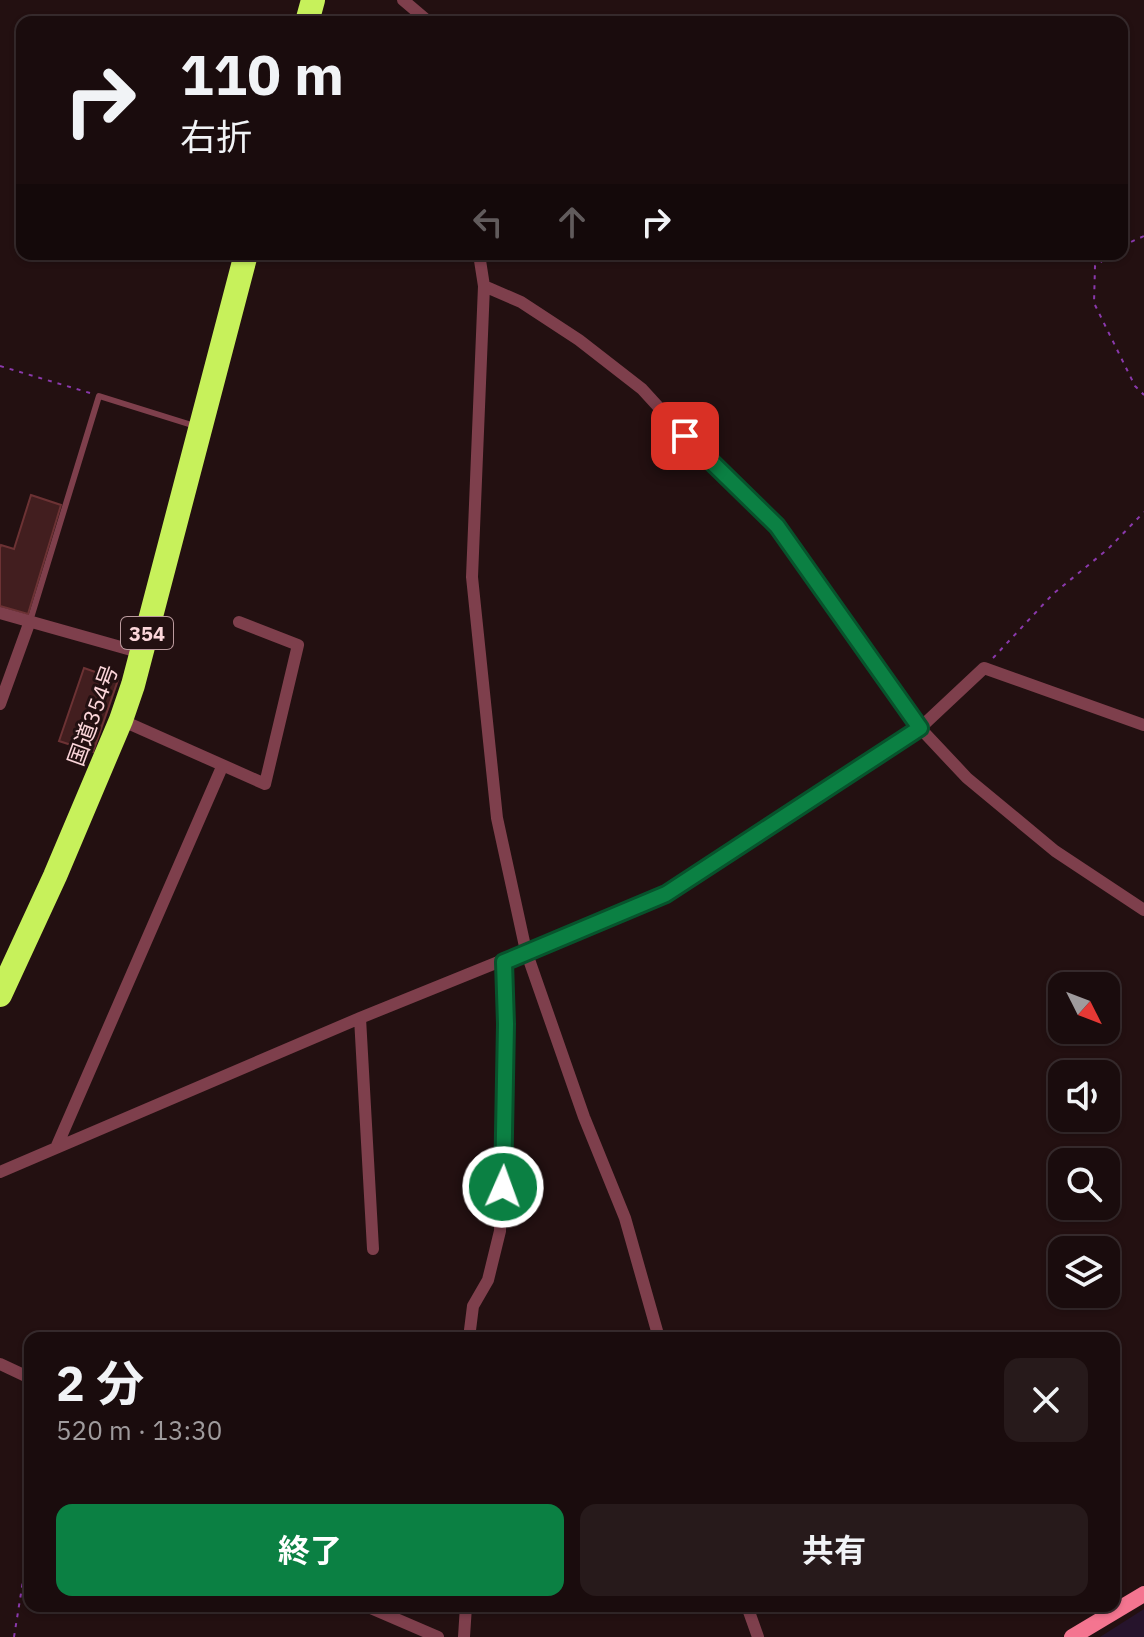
<!DOCTYPE html>
<html lang="ja">
<meta charset="utf-8">
<style>
body{margin:0;font-family:"IBM Plex Sans","Noto Sans JP",sans-serif;background:#271a1b;color:#f1f3f6;height:100vh;display:flex;flex-direction:column;font-size:30px;white-space:nowrap}
*{box-sizing:border-box;margin:0}
p{font-size:26px;color:#9f9b9d}
.icon{flex:none;width:44px;height:44px;fill:none;stroke:currentColor;stroke-width:2;stroke-linecap:round;stroke-linejoin:round}
.map{position:relative;flex:1;overflow:hidden}
.panel{position:absolute;left:24px;top:1332px;width:1096px;height:280px;display:flex;flex-direction:column;background:#1a0c0d;border-radius:16px;box-shadow:0 2px 6px #0004,0 0 0 2px #382c2e}
.panel>*{flex:none}
.guide{position:absolute;left:16px;top:16px;width:1112px;height:244px;border-radius:16px;box-shadow:0 2px 6px #0004,0 0 0 2px #382c2e;background:#1a0c0d;color:#f1f3f6;overflow:hidden}
.needle{width:52px;rotate:132deg}
.buttons{position:absolute;left:1048px;top:972px;display:grid;gap:16px}
.buttons a{display:grid;place-items:center;width:72px;height:72px;border-radius:16px;background:#1a0c0d;box-shadow:0 2px 6px #0004,0 0 0 2px #382c2e;font-size:40px}
.pin{position:absolute;display:grid;place-items:center;width:68px;height:68px;color:#fff;margin:-34px;border-radius:16px;box-shadow:0 4px 12px #0006}
.me{position:absolute;width:88px;margin:-44px;rotate:2deg;stroke-linejoin:round;filter:drop-shadow(0 0 6px #0008)}
.turn{display:flex;align-items:center;gap:28px;height:168px;padding:0 32px;font-size:36px}
.turn .icon{width:104px;height:104px;stroke-width:2.5}
.turn b{display:block;font-size:56px;line-height:68px}
.lanes{display:flex;align-items:center;height:76px;padding:0 32px;background:#0003;justify-content:center;gap:40px;direction:ltr}
.lanes .off{opacity:.35}
.round{display:grid;place-items:center;flex:none;width:84px;height:84px;border-radius:16px;background:#271a1b}
.head{display:flex;align-items:center;justify-content:space-between;height:136px;padding:0 32px}
h1{font-size:48px;font-weight:700;line-height:60px}
.primary-button{display:flex;gap:16px;margin-top:auto;padding:16px 32px}
.primary-button a{flex:1;height:92px;border-radius:16px;background:#0b8043;color:#fff;font-size:32px;font-weight:700;line-height:92px;text-align:center}
.primary-button a+a{background:#271a1b;color:#f1f3f6}
.map>svg:first-child{display:block}
.green{fill:#26142c}
.building{fill:#421e1f;stroke:#6c3234;stroke-width:2}
.lines{fill:none;stroke-linecap:round;stroke-linejoin:round}
.path{stroke:#8a39ac;stroke-width:2;stroke-dasharray:4 6;stroke-linecap:butt}
.lane{stroke:#7e3f4c;stroke-width:6}
.street{stroke:#7e3f4c;stroke-width:12}
.secondary{stroke:#f47590;stroke-width:16}
.highway{stroke:#c7f15b;stroke-width:24}
.route-casing{stroke:#07532c;stroke-width:20}
.route{stroke:#0b8043;stroke-width:14}
.labels{text-anchor:middle;dominant-baseline:central;stroke-width:6;stroke-linejoin:round;paint-order:stroke}
.shield{fill:#231011;stroke:#bb9b9e;stroke-width:2}
.shield-label{font-size:20px;font-weight:bold;fill:#fcd6da}
.street-label{font-size:22px;fill:#fcd6da;stroke:#231011}
</style>
<div class="map">
<svg width="1144" height="1637" viewBox="0 0 1144 1637">
<rect width="100%" height="100%" fill="#231011"/>
<path class="green" d="M1144,1609V1637H1100Z"/>
<path class="building" d="M31,495L61,505L28,614L0,606V548L1,545L14,549Z
M84,668L118,680L93,752L59,741Z"/>
<g class="lines">
<path class="path" d="M1122,246L1144,236
M1112,254L1095,266L1094,303L1135,386L1144,395
M0,366L90,393
M993,658L1053,594L1108,549L1144,512
M14,1637L30,1537"/>
<path class="lane" d="M30,621L99,396L195,426"/>
<path class="street" d="M403,0L429,22
M479,254L484,286L472,577L497,818L526,951L584,1117L625,1218L659,1338
M484,286L521,302L579,340L642,389L706,459L777,526L920,728L967,778L1055,851L1144,910
M0,613L142,653
M0,704L30,621
M121,720L265,784L298,645L239,622
M360,1018L373,1249
M56,1148L222,767
M0,1172L360,1018L666,894L920,728L984,668L1144,725
M469,1338L473,1306L488,1280L500,1231L506,1024L504,962
M0,1364L30,1378
M366,1606L438,1637
M747,1606L758,1637
M464,1637L466,1606"/>
<path class="secondary" d="M1072,1637L1144,1594"/>
<path class="highway" d="M307,22L313,0
M0,995L55,876L121,720L133,685L246,254"/>
</g>
<g class="lines">
<g class="route-casing">
<path id="route" d="M503,1187L506,1024L504,962L666,894L920,728L777,526L685,436"/>
</g>
<use href="#route" class="route"/>
</g>
<g class="labels">
<rect class="shield" x="121" y="617" width="52" height="32" rx="6"/>
<g class="shield-label">
<text x="147" y="633">354</text>
</g>
<g class="street-label">
<text transform="translate(92 715) rotate(-70)">国道354号</text>
</g>
</g>
</svg>
<div class="buttons">
<a><svg class="needle" viewBox="-14 -14 28 28"><path d="M0-13l5 13h-10z" fill="#e53935"/><path d="M0 13l5-13h-10z" fill="#9f9b9d"/></svg></a>
<a><svg class="icon" aria-label="sound" viewBox="0 0 24 24"><path d="M4 9h4l5-4v14l-5-4H4zM17 9q2 3 0 6"/></svg></a>
<a><svg class="icon" aria-label="search" viewBox="0 0 24 24"><circle cx="10" cy="10" r="6"/><path d="M15 15l6 6"/></svg></a>
<a><svg class="icon" aria-label="layers" viewBox="0 0 24 24"><path d="M12 4l9 5-9 5-9-5zM3 14l9 5 9-5"/></svg></a>
</div>
<div class="pin" style="left:685px;top:436px;background:#d93025"><svg class="icon" aria-label="arrive" viewBox="0 0 24 24"><path d="M6 21V4h12l-3 4 3 4H6"/></svg></div>
<svg class="me" style="left:503px;top:1187px" viewBox="-20 -20 40 40"><circle r="17" fill="#0b8043" stroke="#fff" stroke-width="3"/><path d="M0-11L8 9 0 5-8 9z" fill="#fff"/></svg>
<div class="guide">
<div class="turn"><svg class="icon" aria-label="right" viewBox="0 0 24 24"><path d="M7 20v-9h11M14 6l5 5-5 5"/></svg><div><b>110 m</b>右折</div></div>
<div class="lanes"><svg class="icon off" aria-label="left" viewBox="0 0 24 24"><path d="M17 20v-9H6M10 6l-5 5 5 5"/></svg><svg class="icon off" aria-label="ahead" viewBox="0 0 24 24"><path d="M12 20V5M6 11l6-6 6 6"/></svg><svg class="icon" aria-label="right" viewBox="0 0 24 24"><path d="M7 20v-9h11M14 6l5 5-5 5"/></svg></div>
</div>
<section class="panel">
<div class="head"><div><h1>2 分</h1><p>520 m · 13:30</p></div><a class="round"><svg class="icon" aria-label="close" viewBox="0 0 24 24"><path d="M6 6l12 12M18 6L6 18"/></svg></a></div>
<div class="primary-button"><a>終了</a><a>共有</a></div>
</section>
</div>
